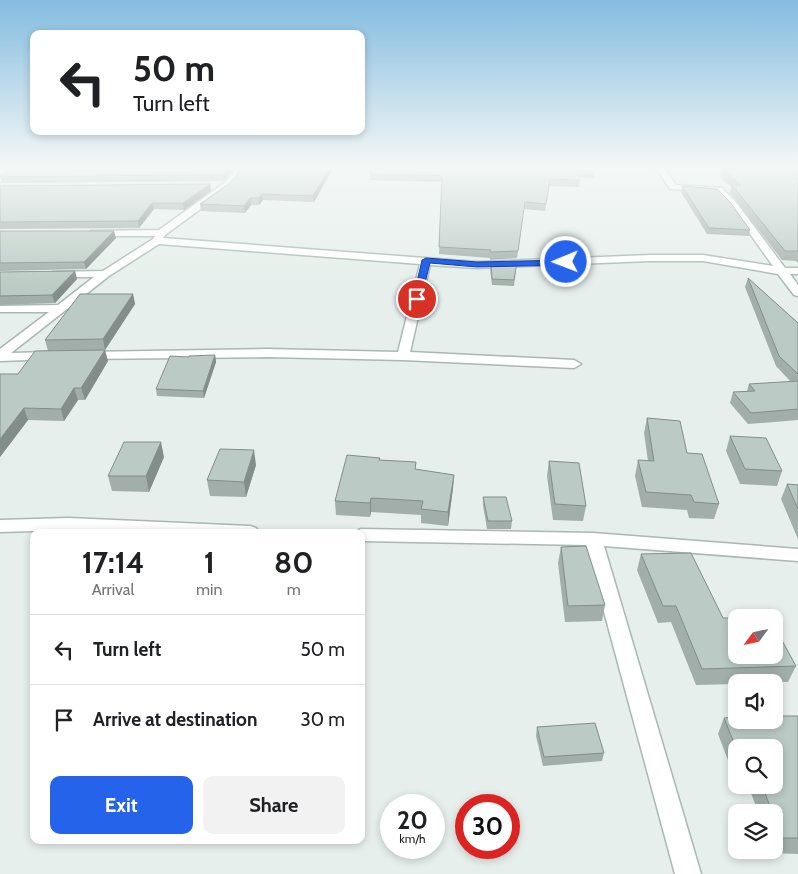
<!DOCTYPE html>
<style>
body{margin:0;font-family:Cabin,sans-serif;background:#f2f2f2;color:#202124;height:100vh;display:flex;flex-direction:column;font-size:19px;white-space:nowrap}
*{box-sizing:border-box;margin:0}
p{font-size:16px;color:#757577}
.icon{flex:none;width:28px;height:28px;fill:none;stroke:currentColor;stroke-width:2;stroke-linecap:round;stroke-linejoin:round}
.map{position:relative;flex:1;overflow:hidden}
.sheet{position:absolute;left:30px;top:529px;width:335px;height:315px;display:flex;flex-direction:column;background:#fff;border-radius:10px;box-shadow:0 2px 8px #0003}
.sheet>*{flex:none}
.banner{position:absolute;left:30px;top:30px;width:335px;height:105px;border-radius:10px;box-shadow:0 2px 8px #0003;background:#fff;color:#202124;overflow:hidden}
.needle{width:32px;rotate:237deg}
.tools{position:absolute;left:728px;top:609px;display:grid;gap:10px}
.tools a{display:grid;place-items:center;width:55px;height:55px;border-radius:10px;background:#fff;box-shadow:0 2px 8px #0003;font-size:25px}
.speed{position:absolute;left:380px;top:794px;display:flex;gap:10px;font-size:25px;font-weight:700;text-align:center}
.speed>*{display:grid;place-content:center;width:65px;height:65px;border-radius:50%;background:#fff;box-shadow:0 2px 8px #0003;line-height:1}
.speed small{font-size:12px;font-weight:400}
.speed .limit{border:8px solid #d22;background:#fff;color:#111}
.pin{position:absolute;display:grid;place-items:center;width:42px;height:42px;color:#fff;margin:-21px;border:2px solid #fff;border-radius:50%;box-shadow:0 1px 5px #0007}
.me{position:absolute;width:55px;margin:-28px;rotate:269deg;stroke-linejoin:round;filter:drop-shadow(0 0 4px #0008)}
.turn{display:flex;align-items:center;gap:18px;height:105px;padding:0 20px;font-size:22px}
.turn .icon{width:65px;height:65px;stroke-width:2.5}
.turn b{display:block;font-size:35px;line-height:42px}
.eta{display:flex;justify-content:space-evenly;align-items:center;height:85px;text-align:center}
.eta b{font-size:30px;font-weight:700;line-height:35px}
.action{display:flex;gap:10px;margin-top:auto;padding:10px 20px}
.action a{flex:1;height:58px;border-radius:10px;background:#2563eb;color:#fff;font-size:20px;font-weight:700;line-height:58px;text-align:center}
.action a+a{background:#f2f2f2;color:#202124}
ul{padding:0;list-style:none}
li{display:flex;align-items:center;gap:15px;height:70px;padding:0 20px;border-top:1px solid #e0e0e0}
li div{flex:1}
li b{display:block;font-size:19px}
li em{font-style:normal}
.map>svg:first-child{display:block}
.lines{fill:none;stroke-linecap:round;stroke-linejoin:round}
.minor-casing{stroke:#a8b8b2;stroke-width:3}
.minor{fill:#fff;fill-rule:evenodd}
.wall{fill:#a1aea9}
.shaded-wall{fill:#838d89}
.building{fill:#bbcac4;stroke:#838d89}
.route{fill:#2563eb;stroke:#184099}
</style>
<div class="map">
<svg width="798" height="874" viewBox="0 0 798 874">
<rect width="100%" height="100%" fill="#e6efeb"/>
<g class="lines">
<g class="minor-casing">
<path id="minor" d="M239,166H247L229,188L165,235L163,238L477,262L650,255H703L773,266L730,206L717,192L670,189L655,166H663L676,185L722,188L736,202L785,268H798V274H790L798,285V296L794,295L778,274L703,261H650L477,268L430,265L410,352L574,360L581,364L574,368L403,360L268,357L81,359L80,356L86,352L268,349L398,352L420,264L159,244L109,276L11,353L51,352L57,356L56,359L0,361V349L49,312H0V306L58,305L94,277H57L52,274L53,272L103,271L153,239L155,236H94L89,233L91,231L159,230L223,184Z
M0,169L9,170L11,175L0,182V176L3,174L0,173Z
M69,518L250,526L256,528L259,532H128L69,530L0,532V520Z
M361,529L593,533L798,549V561L604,546L701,874H675L586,545L361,541V532H354Z"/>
</g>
<use href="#minor" class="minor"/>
</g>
<path class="wall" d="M0,166H236L223,181L2,183L0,177L10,169L9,168L0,167Z
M244,166H593L595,171L594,178L579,177L580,180L579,187L549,186L545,211L524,209L517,258L490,260V258L439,254L442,182L370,180L371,170L333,168L314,202L263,200L259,205H251L245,213L201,211L200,204L230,183Z
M764,166H798V263L796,261L782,260L730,193L731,187L720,177L722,169L766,168Z
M210,184L211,191L184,210L154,209L139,228L0,229V186Z
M682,186L750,230L749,236L707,234L681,192Z
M0,231L116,238L86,269L0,271Z
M517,262L514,286L492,285L490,269L491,263Z
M75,271L77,279L55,303L0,305V272Z
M748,278L798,323V420L748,424L730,403L733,392L747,391L749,384L791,382L776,366L745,287Z
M133,294L135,304L105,350L48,351L45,340Z
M215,355L216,362L204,398L157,396L156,389Z
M108,361L85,400H78L64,421L28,420L0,457V374H18Z
M647,418L687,453L719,504L714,519L689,518L687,510L642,507L635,476L638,460L648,461L644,433Z
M730,436L782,471L777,486L740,484L726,451Z
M164,457L149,492L112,491L108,476Z
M380,460L416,462L415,469L454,475L453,488L448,526L421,523V515L371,512L370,517L336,515L335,501Z
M549,461L586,506L583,521L553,520L547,476Z
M256,465L246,497L210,496L207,480Z
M787,484L798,485V539L781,499Z
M483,497L512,521L511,529H487L483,505Z
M561,547L605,605L602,621L565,622L558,563Z
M641,554L723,618L796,666L788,682H736V684L696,685L671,622L658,623L637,570Z
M798,716V854L773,853L771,850H774V812H758L748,785H774V748H736V775L734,776L718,734L724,718Z
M537,727L604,753L602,761L543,766L536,736Z"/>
<path class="shaded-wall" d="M230,166H236L223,181L222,175Z
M330,166H333V168L314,202L313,196Z
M210,184L211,191L184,210L183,203Z
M262,194L263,200L259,205V198Z
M250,198L251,205L245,213L244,206Z
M152,203L154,209L139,228L138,221Z
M114,231L116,238L86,269L84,262Z
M75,271L77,279L55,303L52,295Z
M133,294L135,304L105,350L103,339Z
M105,350L108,361L85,400L81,388Z
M215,355L216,362L204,398L203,391Z
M74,388L78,400L64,421L61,409Z
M24,408L28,420L0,457V439Z
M161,442L164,457L149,492L146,476Z
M254,450L256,465L246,497L244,482Z
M454,475L453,488L448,526V512Z
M371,498V512L370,517V503Z"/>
<path class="building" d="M10,166H230L222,175L0,177L11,168Z
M244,166H330L313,196L262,194L259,198H250L244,206L200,204L230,183Z
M372,166H593L595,171H577L580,180L550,179L546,204L525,202L518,251L490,252L491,250L439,247L442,176L370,174Z
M775,166H798V251H785L732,185H741L722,169L778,168Z
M210,184L183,203H152L138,221L0,222V186Z
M682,186L717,189L730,202L750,230L709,228Z
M0,231H114L84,262L0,263Z
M517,262L514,280L492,279L491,263Z
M75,271L52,295L0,296V272Z
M748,278L798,323V374L779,356Z
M80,294H133L103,339L45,340Z
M105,350L81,388H74L61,409L24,408L0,439V374H18L35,351Z
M215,355L203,391L156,389L170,356L189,357V356Z
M798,381V409L751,413L733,392L755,391L749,384Z
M647,418L680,421L687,453L702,454L719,504L694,502L691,495L646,492L638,460L654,461Z
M730,436L766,438L782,471L745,469Z
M124,442H161L146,476H108Z
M220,449L254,450L244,482L207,480Z
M347,455L380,458L379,460L416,462L415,469L454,475L448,512L421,509L423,501L371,498L370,503L335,501Z
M549,461L579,463L586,506L555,504Z
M787,484L798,485V509Z
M483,497H506L512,521H488Z
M586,546L605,605L568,606L561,547Z
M691,553L723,618H736V655H774V626L796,666L702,669L676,606H663L641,554Z
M769,617V618H743Z
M774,716H798V838H781L774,817V812H772L762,785H774V748H736L724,718L736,717V720H774Z
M595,723L604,753L544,757L537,727Z"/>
<linearGradient id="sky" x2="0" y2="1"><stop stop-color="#84bce0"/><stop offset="0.58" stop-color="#f4f8f6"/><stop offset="1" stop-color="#f4f8f6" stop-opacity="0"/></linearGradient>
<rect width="798" height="288" fill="url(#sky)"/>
<path class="route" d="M426,258L477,262L566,260L570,262L566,265L477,267L430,263L421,299L414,300L413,299L422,260Z"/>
</svg>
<div class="tools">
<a><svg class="needle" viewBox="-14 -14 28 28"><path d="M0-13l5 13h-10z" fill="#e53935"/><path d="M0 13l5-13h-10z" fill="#757577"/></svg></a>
<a><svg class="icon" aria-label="sound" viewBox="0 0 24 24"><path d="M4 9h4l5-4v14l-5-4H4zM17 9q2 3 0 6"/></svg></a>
<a><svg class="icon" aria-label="search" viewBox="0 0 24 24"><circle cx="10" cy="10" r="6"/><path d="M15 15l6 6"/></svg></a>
<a><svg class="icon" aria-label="layers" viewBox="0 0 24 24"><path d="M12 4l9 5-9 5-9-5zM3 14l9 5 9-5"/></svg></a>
</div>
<div class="speed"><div>20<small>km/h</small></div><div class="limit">30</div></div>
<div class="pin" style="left:417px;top:299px;background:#d93025"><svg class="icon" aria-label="arrive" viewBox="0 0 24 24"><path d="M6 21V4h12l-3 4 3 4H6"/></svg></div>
<svg class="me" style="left:566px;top:262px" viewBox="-20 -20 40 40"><circle r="17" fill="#2563eb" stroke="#fff" stroke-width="3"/><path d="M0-11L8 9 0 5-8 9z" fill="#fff"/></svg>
<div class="banner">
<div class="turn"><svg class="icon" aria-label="left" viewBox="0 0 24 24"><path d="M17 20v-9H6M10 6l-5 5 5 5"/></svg><div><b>50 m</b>Turn left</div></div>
</div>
<section class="sheet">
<div class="eta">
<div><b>17:14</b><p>Arrival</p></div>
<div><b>1</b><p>min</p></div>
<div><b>80</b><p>m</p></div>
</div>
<ul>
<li><svg class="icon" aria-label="left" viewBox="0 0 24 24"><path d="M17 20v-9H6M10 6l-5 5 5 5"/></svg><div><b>Turn left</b></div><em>50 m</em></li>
<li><svg class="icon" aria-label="arrive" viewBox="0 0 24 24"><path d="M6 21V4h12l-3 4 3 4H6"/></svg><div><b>Arrive at destination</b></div><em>30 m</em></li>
</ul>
<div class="action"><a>Exit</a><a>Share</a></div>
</section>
</div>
